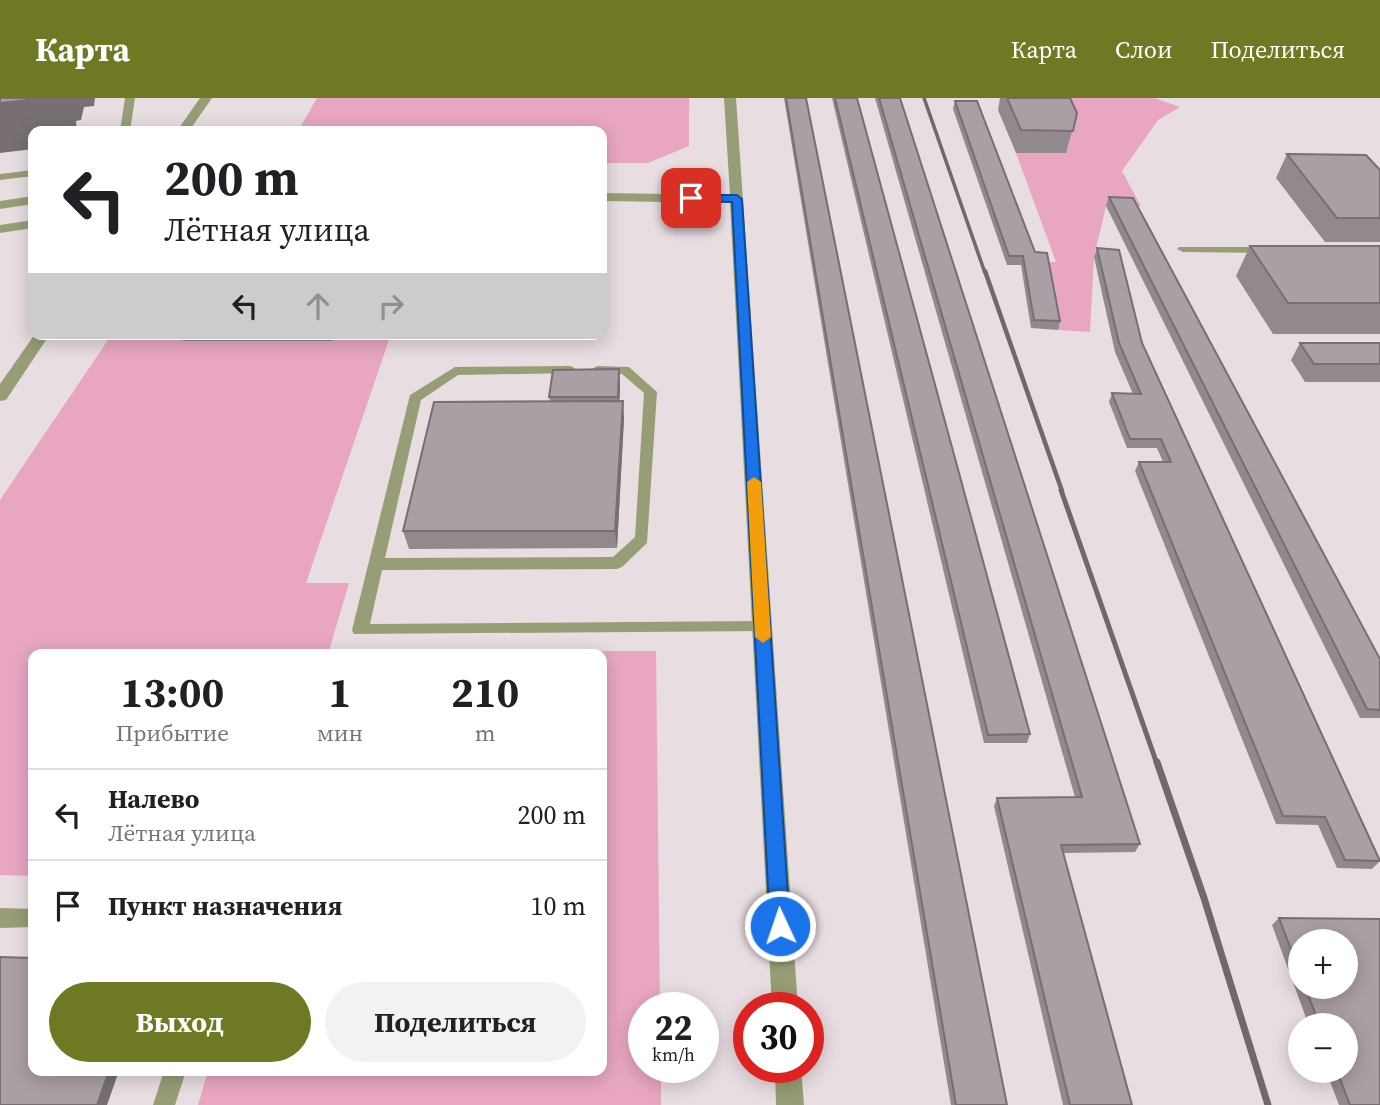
<!DOCTYPE html>
<html lang="ru">
<meta charset="utf-8">
<style>
body{margin:0;font-family:"Source Serif 4",serif;background:#f2f2f2;color:#202124;height:100vh;display:flex;flex-direction:column;font-size:26px;white-space:nowrap}
*{box-sizing:border-box;margin:0}
p{font-size:23px;color:#757577}
.icon{flex:none;width:38px;height:38px;fill:none;stroke:currentColor;stroke-width:2;stroke-linecap:round;stroke-linejoin:round}
.map{position:relative;flex:1;overflow:hidden}
.panel{position:absolute;left:28px;top:551px;width:579px;height:427px;display:flex;flex-direction:column;background:#fff;border-radius:14px;box-shadow:0 4px 18px #0003}
.panel>*{flex:none}
.hud{position:absolute;left:28px;top:28px;width:579px;height:214px;border-radius:14px;box-shadow:0 4px 18px #0003;background:#fff;color:#202124;overflow:hidden}
.fabs{position:absolute;left:1288px;top:831px;display:grid;gap:14px}
.fabs a{display:grid;place-items:center;width:70px;height:70px;border-radius:50%;background:#fff;box-shadow:0 4px 18px #0003;font-size:35px}
.speed{position:absolute;left:628px;top:894px;display:flex;gap:14px;font-size:35px;font-weight:700;text-align:center}
.speed>*{display:grid;place-content:center;width:91px;height:91px;border-radius:50%;background:#fff;box-shadow:0 4px 18px #0003;line-height:1}
.speed small{font-size:18px;font-weight:400}
.speed .limit{border:10px solid #d22;background:#fff;color:#111}
.pin{position:absolute;display:grid;place-items:center;width:60px;height:60px;color:#fff;margin:-30px;border-radius:14px;box-shadow:0 4px 10px #0006}
.me{position:absolute;width:77px;margin:-38px;rotate:357deg;stroke-linejoin:round;filter:drop-shadow(0 0 5px #0008)}
.turn{display:flex;align-items:center;gap:24px;height:147px;padding:0 21px;font-size:32px}
.turn .icon{width:91px;height:91px;stroke-width:2.5}
.turn b{display:block;font-size:49px;line-height:60px}
.lanes{display:flex;align-items:center;height:66px;padding:0 21px;background:#0003;justify-content:center;gap:35px;direction:ltr}
.lanes .off{opacity:.35}
.eta{display:flex;justify-content:space-evenly;align-items:center;height:119px;text-align:center}
.eta b{font-size:42px;font-weight:700;line-height:49px}
.button{display:flex;gap:14px;margin-top:auto;padding:14px 21px}
.button a{flex:1;height:80px;border-radius:42px;background:#6f7924;color:#fff;font-size:28px;font-weight:700;line-height:80px;text-align:center}
.button a+a{background:#f2f2f2;color:#202124}
ul{padding:0;list-style:none}
li{display:flex;align-items:center;gap:21px;height:91px;padding:0 21px;border-top:2px solid #e0e0e0}
li div{flex:1}
li b{display:block;font-size:26px}
li em{font-style:normal}
header{display:flex;align-items:center;gap:42px;box-sizing:border-box;height:98px;padding:0 35px;background:#6f7924;color:#fff}
header strong{font-size:33px}
nav{display:flex;gap:38px;margin-inline-start:auto;font-size:24px}
.map>svg:first-child{display:block}
.green{fill:#e8a6c3}
.lines{fill:none;stroke-linecap:round;stroke-linejoin:round}
.service{fill:#979e76;fill-rule:evenodd}
.minor{fill:#979e76;fill-rule:evenodd}
.rail-far3{stroke:#70696c;stroke-width:3.5}
.rail-far2{stroke:#70696c;stroke-width:4.5}
.rail-far1{stroke:#70696c;stroke-width:5}
.rail{stroke:#70696c;stroke-width:7}
.wall{fill:#92898d;fill-rule:evenodd}
.shaded-wall{fill:#776f73}
.building{fill:#aa9fa4;stroke:#776f73;stroke-width:2}
.route{fill:#1a73e8;stroke:#114b97;stroke-width:2}
.slow{fill:#f59e0b}
</style>
<header>
<strong>Карта</strong>
<nav><a>Карта</a><a>Слои</a><a>Поделиться</a></nav>
</header>
<div class="map">
<svg width="1380" height="1007" viewBox="0 0 1380 1007">
<rect width="100%" height="100%" fill="#e8dde1"/>
<path class="green" d="M317,0H689V48L648,65H602V33H298Z
M1055,0H1154L1180,9L1158,22L1122,73L1141,108H1106L1094,159L1090,234L1058,232L1045,164H1056L1016,55H1066Z
M112,236H391L306,485H349L329,553H656L660,910H644V970H661V1007H198L208,973H602V556H33V778L0,777V402Z"/>
<g class="lines">
<path class="service" d="M125,0H135L130,33H120Z
M33,72V78L0,82V76Z
M1179,149H1269L1275,152L1269,155L1183,154L1177,151Z
M571,268L577,272L575,275L458,277L421,302L385,460L613,459L635,439L644,295L622,276L593,275L591,272L597,268L629,269L657,294L647,445L622,469L617,471L382,472L370,526L762,523L768,525L770,529L768,533L354,536L352,532L410,297L455,269Z
M0,810L33,811V829L0,830Z
M164,973H186L175,1007H153Z"/>
<path class="minor" d="M200,0H212L189,33H177Z
M724,0H736L798,910H772L730,105L602,103V95L730,97Z
M33,98V106L0,111V103Z
M33,122V130L0,135V127Z
M35,236H50L6,302L0,303V286Z
M775,970H801L804,1007H776Z"/>
<path class="rail-far3" d="M924,0L985,175"/>
<path class="rail-far2" d="M985,173L1062,393"/>
<path class="rail-far1" d="M1061,392L1157,666"/>
<path class="rail" d="M1157,664L1204,800L1268,1007"/>
</g>
<path class="wall" d="M784,0H806L1007,1007H951Z
M832,0H857L1030,636L1027,645H984Z
M875,0H900L1140,746L1135,754L1063,755L1132,1007H1063L994,708L997,700L1075,699Z
M1000,0H1070L1077,15L1066,55H1016L998,12Z
M955,3L1060,223L1058,232L1031,230L1021,167H1007L953,11Z
M1287,56L1380,72V144H1325L1276,80Z
M1109,99L1380,561V620H1360L1106,108Z
M1250,148H1380V236H1273L1236,178Z
M1097,150L1380,763L1372,771L1337,770L1318,727L1276,726L1135,373L1139,364H1163L1157,350H1127L1109,304L1112,295L1133,296L1115,254L1094,159Z
M180,236H335L332,243H183Z
M1300,245H1380V284H1305L1291,262Z
M619,271L620,289L619,303L624,320L617,450L409,451L403,433L550,303L549,299Z
M1279,820L1380,821V1007H1339L1326,973H1346V928H1309L1272,827ZM1300,844H1346V889H1300Z"/>
<path class="shaded-wall" d="M46,0H95L94,8L84,9L81,22L76,23L77,33H33V51L0,55V5Z
M619,271L620,289L619,316L618,299Z
M623,303L624,320L617,450L615,433Z
M109,973H119L107,1007H97Z"/>
<path class="building" d="M0,0H46L0,5Z
M786,0H806L1007,1007H956Z
M835,0H857L1030,636L988,637Z
M879,0H900L1140,746L1061,747L1132,1007H1070L997,700L1082,699Z
M1007,0H1070L1077,15L1073,33L1021,32Z
M955,3H977L1035,154L1047,155L1060,223L1034,222L1023,158H1009Z
M1287,56L1366,57L1380,72V120H1337Z
M1109,99L1133,100L1380,561V612L1367,611Z
M1250,148H1380V205H1288Z
M1097,150L1119,152L1142,245L1380,763L1345,762L1325,719L1283,718L1139,364H1171L1161,341H1130L1112,295L1141,296L1119,245Z
M1300,245H1380V266H1314Z
M619,271L618,299H549L553,272Z
M623,303L615,433H403L434,304Z
M1279,820L1380,821V1007H1350L1337,973H1346V928H1320L1305,889H1346V844H1300V875Z
M0,859L33,860V973H109L97,1007H0Z"/>
<path class="route" d="M737,97L742,101L790,828L787,835L780,838L773,835L770,828L732,104L691,103L686,100L691,97Z"/>
<path class="slow" d="M754,379L761,384L771,539L763,545L755,539L747,384Z"/>
</svg>
<div class="fabs">
<a>+</a>
<a>−</a>
</div>
<div class="speed"><div>22<small>km/h</small></div><div class="limit">30</div></div>
<div class="pin" style="left:691px;top:100px;background:#d93025"><svg class="icon" aria-label="arrive" viewBox="0 0 24 24"><path d="M6 21V4h12l-3 4 3 4H6"/></svg></div>
<svg class="me" style="left:780px;top:828px" viewBox="-20 -20 40 40"><circle r="17" fill="#1a73e8" stroke="#fff" stroke-width="3"/><path d="M0-11L8 9 0 5-8 9z" fill="#fff"/></svg>
<div class="hud">
<div class="turn"><svg class="icon" aria-label="left" viewBox="0 0 24 24"><path d="M17 20v-9H6M10 6l-5 5 5 5"/></svg><div><b>200 m</b>Лётная улица</div></div>
<div class="lanes"><svg class="icon" aria-label="left" viewBox="0 0 24 24"><path d="M17 20v-9H6M10 6l-5 5 5 5"/></svg><svg class="icon off" aria-label="ahead" viewBox="0 0 24 24"><path d="M12 20V5M6 11l6-6 6 6"/></svg><svg class="icon off" aria-label="right" viewBox="0 0 24 24"><path d="M7 20v-9h11M14 6l5 5-5 5"/></svg></div>
</div>
<section class="panel">
<div class="eta">
<div><b>13:00</b><p>Прибытие</p></div>
<div><b>1</b><p>мин</p></div>
<div><b>210</b><p>m</p></div>
</div>
<ul>
<li><svg class="icon" aria-label="left" viewBox="0 0 24 24"><path d="M17 20v-9H6M10 6l-5 5 5 5"/></svg><div><b>Налево</b><p>Лётная улица</p></div><em>200 m</em></li>
<li><svg class="icon" aria-label="arrive" viewBox="0 0 24 24"><path d="M6 21V4h12l-3 4 3 4H6"/></svg><div><b>Пункт назначения</b></div><em>10 m</em></li>
</ul>
<div class="button"><a>Выход</a><a>Поделиться</a></div>
</section>
</div>
